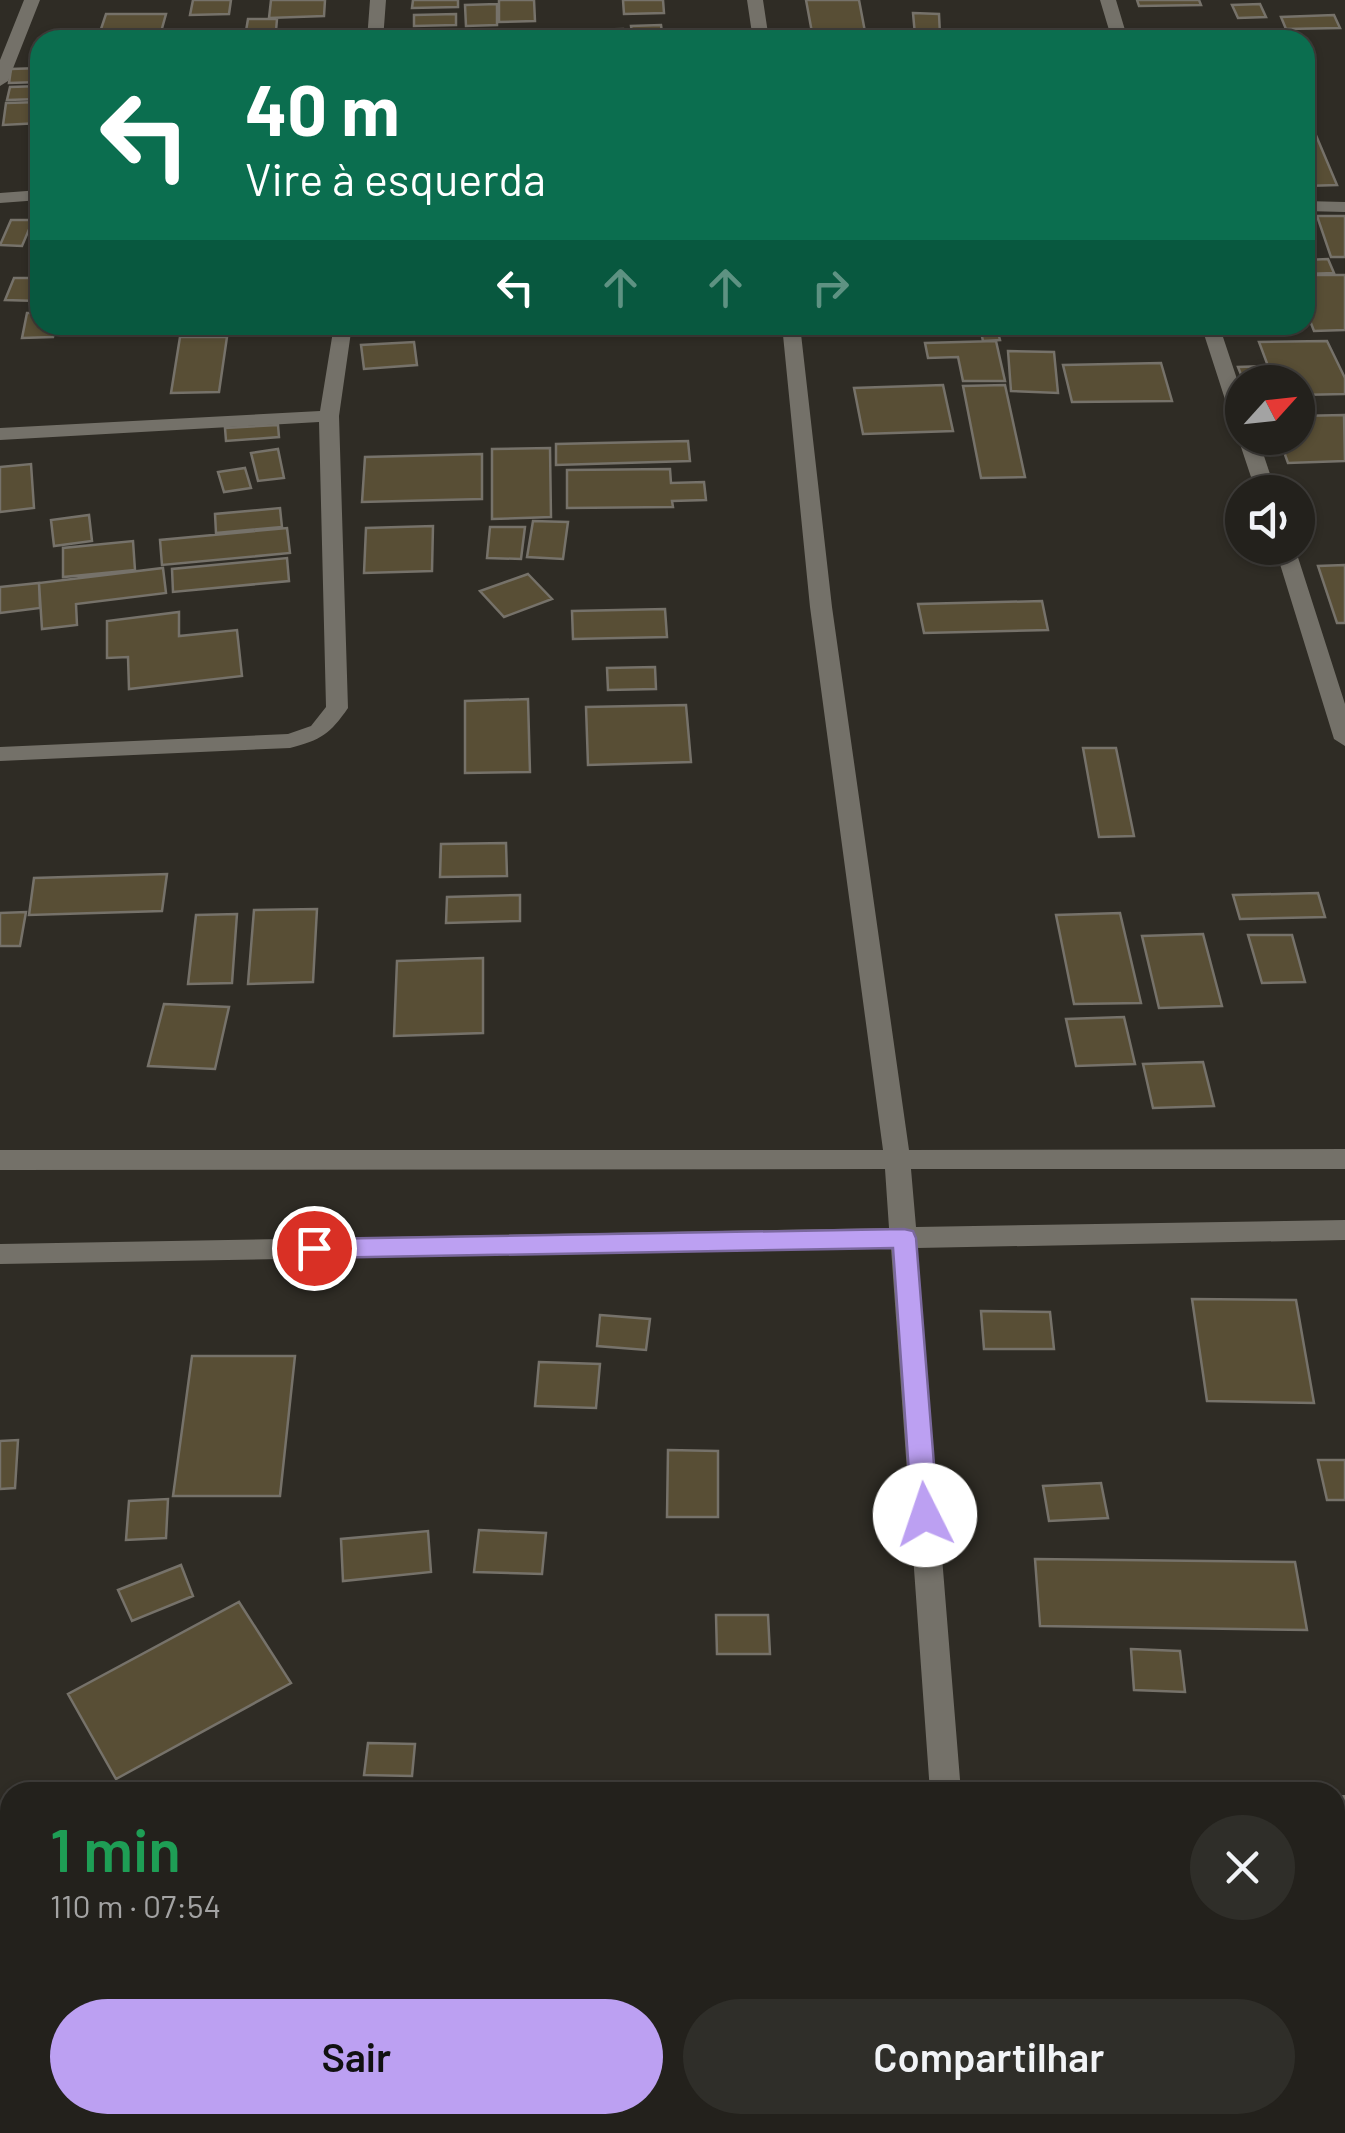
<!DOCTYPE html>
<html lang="pt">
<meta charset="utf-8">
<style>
body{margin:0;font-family:Barlow,sans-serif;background:#2f2e29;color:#f1f3f6;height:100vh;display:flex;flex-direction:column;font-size:38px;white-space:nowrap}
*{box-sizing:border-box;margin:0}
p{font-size:32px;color:#a3a3a3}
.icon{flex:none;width:55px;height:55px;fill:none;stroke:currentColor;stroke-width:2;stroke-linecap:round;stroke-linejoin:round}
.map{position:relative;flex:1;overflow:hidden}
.drawer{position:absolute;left:0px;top:1782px;width:1345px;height:352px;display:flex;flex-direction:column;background:#23211c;border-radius:30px 30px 0 0;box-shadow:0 2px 8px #0004,0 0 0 2px #403e3b}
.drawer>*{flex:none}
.hud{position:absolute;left:30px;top:30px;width:1285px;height:305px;border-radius:30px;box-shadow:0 2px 8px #0004,0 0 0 2px #403e3b;background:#0b6e4f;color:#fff;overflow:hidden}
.needle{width:65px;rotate:63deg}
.buttons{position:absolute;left:1225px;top:365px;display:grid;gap:20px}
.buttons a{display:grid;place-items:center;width:90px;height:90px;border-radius:50%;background:#23211c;box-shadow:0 2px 8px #0004,0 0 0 2px #403e3b;font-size:50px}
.pin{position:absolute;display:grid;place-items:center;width:85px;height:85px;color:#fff;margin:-42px;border:5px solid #fff;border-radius:50%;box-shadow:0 2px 10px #0007}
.me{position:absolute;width:110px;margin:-55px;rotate:356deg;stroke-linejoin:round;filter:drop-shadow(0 0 8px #0008)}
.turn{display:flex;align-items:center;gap:35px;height:210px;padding:0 50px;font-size:45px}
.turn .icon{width:130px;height:130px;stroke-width:2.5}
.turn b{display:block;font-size:70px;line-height:85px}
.lanes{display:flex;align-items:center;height:95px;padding:0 50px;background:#0003;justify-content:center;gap:50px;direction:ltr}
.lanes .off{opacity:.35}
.round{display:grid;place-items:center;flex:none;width:105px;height:105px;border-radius:52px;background:#2f2e29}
.headline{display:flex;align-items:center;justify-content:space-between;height:170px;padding:0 50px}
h1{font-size:60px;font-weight:600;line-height:75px;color:#1e9e55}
.button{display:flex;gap:20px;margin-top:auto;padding:20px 50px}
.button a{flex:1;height:115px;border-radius:60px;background:#bca0f2;color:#111;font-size:40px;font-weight:600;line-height:115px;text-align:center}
.button a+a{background:#2f2e29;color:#f1f3f6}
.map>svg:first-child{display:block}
.building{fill:#584e35;stroke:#76726a;stroke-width:2.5}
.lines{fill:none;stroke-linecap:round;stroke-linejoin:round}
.minor{fill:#747169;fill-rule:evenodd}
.route{fill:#bca0f2;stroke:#7a689d;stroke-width:2.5}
</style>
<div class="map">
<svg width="1345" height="2133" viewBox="0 0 1345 2133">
<rect width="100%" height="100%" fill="#2f2c25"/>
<path class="building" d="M193,0H231L229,14L190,15Z
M271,0H325L324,16L269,18Z
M413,0H458V7L412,8Z
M499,0H534L535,21L499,22Z
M623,0H663L664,13L624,14Z
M806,0H859L866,37L813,38Z
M1137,0H1199L1201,5L1139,6Z
M497,4V25L466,26L465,5Z
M1260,4L1266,17L1238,18L1232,5Z
M913,13L939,14L940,35H915Z
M106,14H166L161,32H100Z
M456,14V25L414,26V15Z
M1334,15L1340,28L1286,29L1281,17Z
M248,19H277L276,31H246Z
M661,25L663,40H633L631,26Z
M623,29L624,40H546L545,31Z
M332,32L331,40H234V35Z
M40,68V82L9,83L11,69Z
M40,86V99L7,100L10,87Z
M40,102V123L3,125L6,103Z
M1305,133H1315L1337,185L1305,186Z
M1317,216H1345V257H1331Z
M11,220H33L22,246L0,245Z
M1328,259L1334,273L1305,274V260Z
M1308,275H1345V330L1314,331L1305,308V291H1315Z
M14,278H40L38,301L5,300Z
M27,313H40V325H56L53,337L22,338Z
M83,325H177L175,333L81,332Z
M185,325H293L292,333L183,334Z
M845,325H928L930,333L847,335Z
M942,325H996L1000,340L983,341L981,332L943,333Z
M180,337H227L219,392L171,393Z
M996,341L1005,381H963L958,357L928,358L925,343Z
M1327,341L1345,378V394L1298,395V382H1244L1238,367L1268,366L1259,342Z
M414,342L417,365L364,369L361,345Z
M1008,351L1054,352L1058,393L1011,391Z
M1161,363L1172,401L1072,402L1063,365Z
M943,385L953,431L863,434L854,388Z
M1005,385L1025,477L981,478L963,386Z
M1344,415L1345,461L1288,463L1279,438H1298V416Z
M278,425L279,437L226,441L225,428Z
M688,441L690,461L556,465V444Z
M550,448L551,517L492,519V449Z
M278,449L284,478L258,481L251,453Z
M482,454V499L362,502L365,457Z
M31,464L34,508L0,512V467Z
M245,468L251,488L224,492L218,472Z
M670,469L671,483L704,482L706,500L672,501L673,507L567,508V470Z
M280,508L282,527L216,533L215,514Z
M89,515L92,541L54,546L51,520Z
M533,521L568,522L563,559L527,557Z
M433,526L432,571L364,573L366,528Z
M490,527H525L521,559L487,558Z
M287,528L290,553L162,565L160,540Z
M133,541L135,570L63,577V548Z
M287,558L289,581L173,592L172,569Z
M1345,565V623H1337L1318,566Z
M163,568L166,593L76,604L77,625L42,629L39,583Z
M528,574L552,599L504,617L480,591Z
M39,583L40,608L0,613V587Z
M1042,601L1048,630L924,633L918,604Z
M665,609L667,637L573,639L572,611Z
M179,612V636L237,630L242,676L129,689L128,657L107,658V621Z
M655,667L656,689L608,690L607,668Z
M528,699L530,772L465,773V701Z
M686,705L691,762L588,765L586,707Z
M1083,748H1116L1134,836L1099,837Z
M506,843L507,876L440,877L441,844Z
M167,874L162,911L29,915L34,878Z
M1318,893L1325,917L1240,919L1233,895Z
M520,895V921L446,923L447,897Z
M317,909L313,982L248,984L254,910Z
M26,912L20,946H0V913Z
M1120,913L1141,1003L1074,1004L1056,915Z
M237,914L232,983L188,984L196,915Z
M1203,934L1222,1006L1159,1008L1142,936Z
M1248,935H1292L1305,982L1262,983Z
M483,958V1033L394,1036L397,961Z
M164,1004L229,1007L215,1069L148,1066Z
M1124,1017L1135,1064L1076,1066L1066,1019Z
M1203,1062L1214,1106L1153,1108L1143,1064Z
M1192,1299L1296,1300L1314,1403L1207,1401Z
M981,1311L1050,1312L1054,1349H984Z
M600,1315L650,1319L646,1350L597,1346Z
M192,1356H295L280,1496H173Z
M539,1362L600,1364L596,1408L535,1406Z
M18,1440L15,1488L0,1489V1441Z
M668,1450L718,1451V1517H667Z
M1318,1460H1345V1500H1327Z
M1101,1483L1108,1518L1049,1521L1043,1486Z
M168,1499L166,1538L126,1540L129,1501Z
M479,1530L546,1533L542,1574L474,1572Z
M428,1531L431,1572L343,1581L341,1539Z
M1035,1559L1295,1562L1307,1630L1040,1626Z
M181,1565L193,1596L132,1621L118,1590Z
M239,1602L291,1683L116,1779L68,1694Z
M716,1615H768L770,1654H717Z
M1131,1649L1180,1651L1185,1692L1134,1690Z
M368,1743L415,1744L412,1776L364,1775Z"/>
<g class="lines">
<path class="minor" d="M24,0H40L8,81L0,86V60Z
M370,0H386L383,40H367Z
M747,0H763L769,40H753Z
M1100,0H1116L1128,40H1112Z
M40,190V200L0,203V193Z
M1305,201L1345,202V212L1305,211Z
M334,325H352L339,416L348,708C330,734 321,740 290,748L0,761V747L288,734L311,726L326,707L319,422L0,440V428L320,411Z
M782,325H800L832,607L909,1150L1345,1149V1169H911L916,1227L1345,1220V1240L917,1248L961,1792H930L891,1248L0,1264V1244L889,1228L885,1169L0,1170V1150H883L810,607Z
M1201,325H1219L1242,394V427L1232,421Z
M1241,434L1242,438H1258L1276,492H1256L1238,438Z
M1275,548H1295L1345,704V746L1334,739Z
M1335,1795H1345V1823H1335Z
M0,1837H10V1867H0Z
M278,2125H312V2133H278Z
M958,2125H992L993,2133H959Z"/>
</g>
<path class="route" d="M904,1229L913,1231L916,1238L938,1515L934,1523L925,1526L915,1523L912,1515L893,1248L314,1258L306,1255L302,1248L306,1242L314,1239Z"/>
</svg>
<div class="buttons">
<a><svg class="needle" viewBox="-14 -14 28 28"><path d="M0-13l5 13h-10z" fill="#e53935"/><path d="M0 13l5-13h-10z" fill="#a3a3a3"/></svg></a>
<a><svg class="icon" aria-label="sound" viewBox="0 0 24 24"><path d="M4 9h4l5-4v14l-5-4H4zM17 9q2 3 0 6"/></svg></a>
</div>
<div class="pin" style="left:314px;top:1248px;background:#d93025"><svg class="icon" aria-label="arrive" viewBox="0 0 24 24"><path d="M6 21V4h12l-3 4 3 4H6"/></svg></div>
<svg class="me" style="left:925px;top:1515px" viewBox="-20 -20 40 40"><circle r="19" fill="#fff"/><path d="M0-13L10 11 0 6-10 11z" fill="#bca0f2"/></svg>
<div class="hud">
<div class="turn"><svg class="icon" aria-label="left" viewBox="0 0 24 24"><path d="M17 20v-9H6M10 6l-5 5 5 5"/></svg><div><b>40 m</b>Vire à esquerda</div></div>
<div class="lanes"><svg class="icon" aria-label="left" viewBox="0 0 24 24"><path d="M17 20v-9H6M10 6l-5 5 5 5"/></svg><svg class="icon off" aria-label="ahead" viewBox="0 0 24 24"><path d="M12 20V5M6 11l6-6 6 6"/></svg><svg class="icon off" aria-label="ahead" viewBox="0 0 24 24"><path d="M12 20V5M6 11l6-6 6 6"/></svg><svg class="icon off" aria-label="right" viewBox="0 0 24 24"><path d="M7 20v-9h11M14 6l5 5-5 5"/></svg></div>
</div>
<section class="drawer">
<div class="headline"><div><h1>1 min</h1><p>110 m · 07:54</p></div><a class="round"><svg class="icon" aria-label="close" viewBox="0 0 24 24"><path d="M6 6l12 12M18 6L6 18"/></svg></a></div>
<div class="button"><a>Sair</a><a>Compartilhar</a></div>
</section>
</div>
